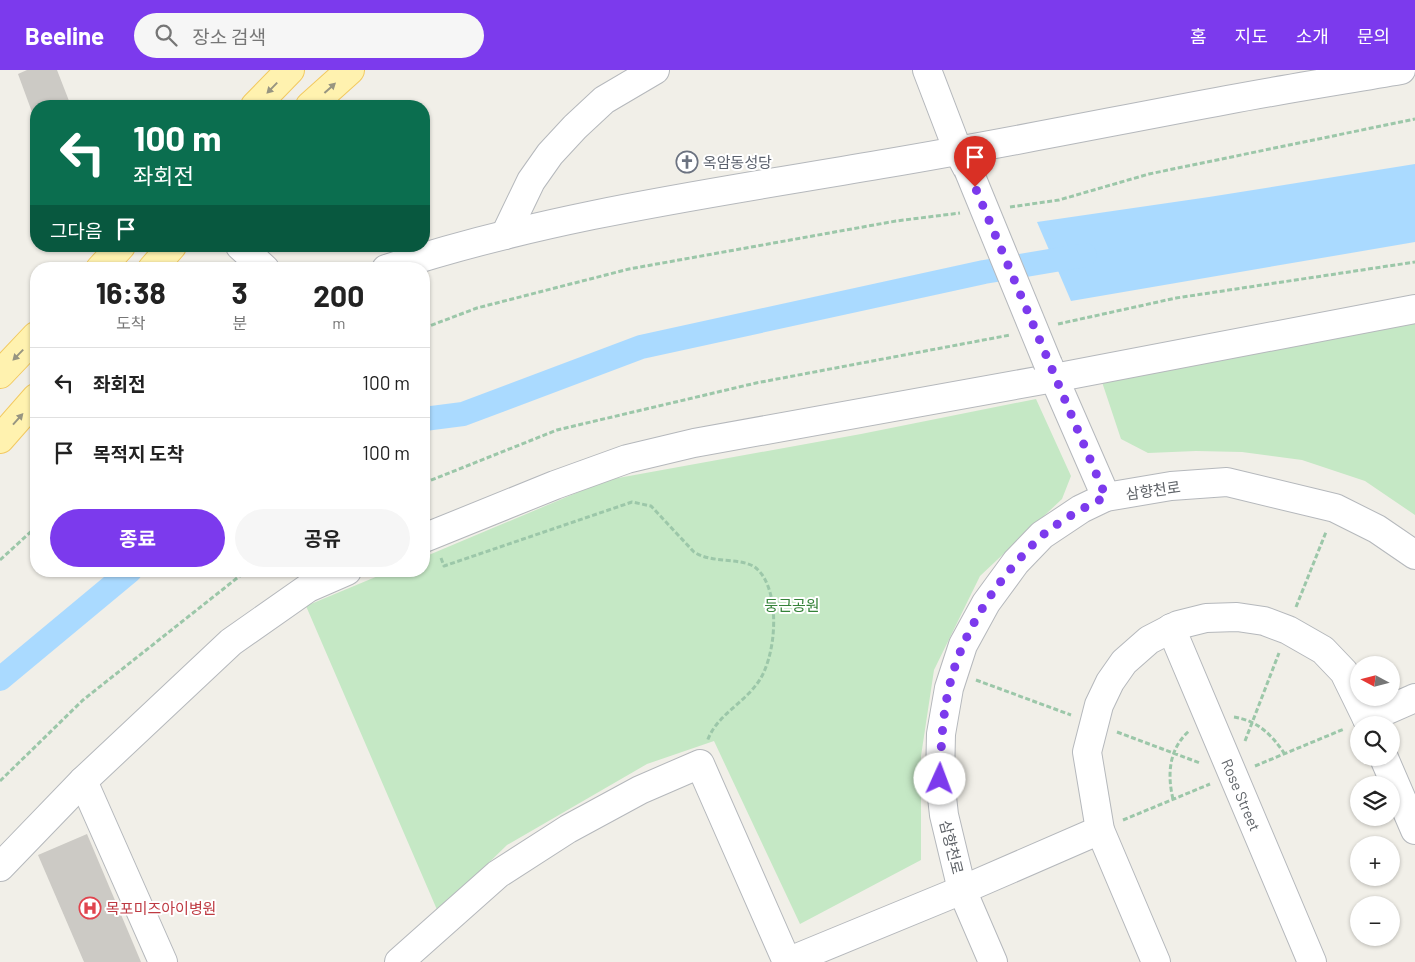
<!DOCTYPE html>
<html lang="ko">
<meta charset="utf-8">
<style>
body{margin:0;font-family:Barlow,"Noto Sans KR",sans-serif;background:#f6f6f6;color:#222;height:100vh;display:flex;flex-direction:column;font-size:19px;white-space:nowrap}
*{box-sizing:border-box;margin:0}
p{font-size:16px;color:#767676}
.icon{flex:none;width:28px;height:28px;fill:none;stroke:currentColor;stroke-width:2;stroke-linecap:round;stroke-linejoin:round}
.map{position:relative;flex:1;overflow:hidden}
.side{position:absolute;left:30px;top:192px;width:400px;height:315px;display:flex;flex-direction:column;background:#fff;border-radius:20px;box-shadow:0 1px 4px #0004}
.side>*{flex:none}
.guide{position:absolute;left:30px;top:30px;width:400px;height:152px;border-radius:20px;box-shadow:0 1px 4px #0004;background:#0b6e4f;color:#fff;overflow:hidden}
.needle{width:32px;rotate:277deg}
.tools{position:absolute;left:1350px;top:586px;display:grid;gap:10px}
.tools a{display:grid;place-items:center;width:50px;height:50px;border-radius:50%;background:#fff;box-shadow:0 1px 4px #0004;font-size:25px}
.pin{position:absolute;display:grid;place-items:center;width:42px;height:42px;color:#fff;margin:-51px -21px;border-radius:50% 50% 50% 0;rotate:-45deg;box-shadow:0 0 5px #0007}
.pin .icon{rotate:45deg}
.me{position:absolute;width:55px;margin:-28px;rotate:2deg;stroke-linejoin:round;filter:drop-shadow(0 0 4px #0008)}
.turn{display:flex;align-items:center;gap:18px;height:105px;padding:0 20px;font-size:22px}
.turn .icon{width:65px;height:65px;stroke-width:2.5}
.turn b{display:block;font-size:35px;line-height:42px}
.then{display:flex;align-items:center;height:48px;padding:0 20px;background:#0003;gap:10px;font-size:19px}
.eta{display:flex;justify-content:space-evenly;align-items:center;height:85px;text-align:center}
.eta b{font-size:30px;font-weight:700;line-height:35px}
.button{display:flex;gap:10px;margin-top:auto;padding:10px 20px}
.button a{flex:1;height:58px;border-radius:30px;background:#7c3aed;color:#fff;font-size:20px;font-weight:700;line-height:58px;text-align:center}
.button a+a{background:#f6f6f6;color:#222}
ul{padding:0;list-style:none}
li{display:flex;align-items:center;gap:15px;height:70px;padding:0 20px;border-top:1px solid #e0e0e0}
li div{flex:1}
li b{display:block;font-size:19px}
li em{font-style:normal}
header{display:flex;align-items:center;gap:30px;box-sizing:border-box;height:70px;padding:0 25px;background:#7c3aed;color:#fff}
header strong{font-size:24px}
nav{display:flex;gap:28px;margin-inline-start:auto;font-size:18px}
.search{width:350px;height:45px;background:#f6f6f6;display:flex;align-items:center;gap:12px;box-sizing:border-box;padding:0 18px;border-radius:28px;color:#767676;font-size:19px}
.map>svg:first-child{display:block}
.green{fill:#c5e8c5}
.water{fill:#aadaff}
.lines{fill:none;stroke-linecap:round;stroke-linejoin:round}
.canal{stroke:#aadaff;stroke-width:24}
.building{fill:#cccac5}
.minor-casing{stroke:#b5b8bc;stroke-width:30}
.major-casing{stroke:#f2c960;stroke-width:30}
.path{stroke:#9cc7a9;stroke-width:3;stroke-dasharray:5 2.5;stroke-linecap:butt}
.minor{stroke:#fff;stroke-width:28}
.major{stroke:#fff2af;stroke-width:28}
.minor-bridge-casing{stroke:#b5b8bc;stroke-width:30;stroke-linecap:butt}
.minor-bridge{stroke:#fff;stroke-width:28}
.oneway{fill:#979581}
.route{stroke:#7c3aed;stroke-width:9;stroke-dasharray:0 16.2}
.labels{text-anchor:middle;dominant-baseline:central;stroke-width:4;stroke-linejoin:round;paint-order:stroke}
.worship-label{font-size:15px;fill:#5b616d;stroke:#fff;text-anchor:start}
.street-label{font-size:15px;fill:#5f6368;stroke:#fff}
.park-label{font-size:15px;fill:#348238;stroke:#fff}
.health-label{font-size:15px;fill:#be3a42;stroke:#fff;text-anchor:start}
</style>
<header>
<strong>Beeline</strong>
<div class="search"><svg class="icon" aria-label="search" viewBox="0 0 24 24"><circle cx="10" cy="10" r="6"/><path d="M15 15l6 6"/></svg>장소 검색</div>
<nav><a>홈</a><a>지도</a><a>소개</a><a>문의</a></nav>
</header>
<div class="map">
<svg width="1415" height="892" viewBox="0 0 1415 892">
<rect width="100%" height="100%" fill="#f1efe8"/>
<path class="green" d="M1415,246V445L1365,411L1302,390L1242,382L1196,381L1148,383L1121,369L1100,306Z
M1036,329L1071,406L1062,429L980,506L934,600L921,686V790L800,854L714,671L647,694L507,775L438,842L306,536L390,501H424V487L607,410L861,364Z"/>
<path class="water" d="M1415,94V172L1071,231L1037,152L1209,127Z"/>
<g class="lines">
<path class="canal" d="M424,349L463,344L641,277L984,202L1085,185
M0,609L130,501"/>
</g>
<path class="building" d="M27,0H57L71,36H36V53L18,4Z
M87,764L141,892H84L38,785Z"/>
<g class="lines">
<g class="minor-casing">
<g id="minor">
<path d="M927,0L958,81L967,98"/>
<path d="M505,165L531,111L550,84L575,57L604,30L655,0"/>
<path d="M240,176L265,199"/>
<path d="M386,199C549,145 721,122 889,93C1002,74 1114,51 1227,30C1285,19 1343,10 1401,0"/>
<path d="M1048,294L1106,427"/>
<path d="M424,468L555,415L627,389L694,373L1054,308L1415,239"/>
<path id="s1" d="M1171,558L1312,892"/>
<path d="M1367,649L1415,628"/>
<path d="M1384,688L1415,760"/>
<path d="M83,711L163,892"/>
<path d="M0,797L83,711L231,572L308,518L347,501"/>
<path d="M399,892L498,804L568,759L640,720L700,694L787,892"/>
<path d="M787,892L962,820L1100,760"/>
<path d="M993,892L962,820L944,745L940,709L941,664L949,618L963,575L986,533L1016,492L1042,465L1081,439L1106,427L1171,416L1227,412L1335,438L1377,459L1415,485"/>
<path d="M1156,892L1100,760L1087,682L1099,635L1110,612L1124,592L1149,570L1178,555L1206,548L1237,547L1264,551L1288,560L1323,580L1344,602L1370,655"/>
</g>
</g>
<g class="major-casing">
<path id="major" d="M255,36L290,0
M310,36L350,0
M100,199L121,176
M152,199L172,176
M0,304L36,266
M0,369L36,328"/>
</g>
<path class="path" d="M1010,137L1059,130L1149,104L1415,49
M1058,254L1176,228L1415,192
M424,258L477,238L629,199L896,151L960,143
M424,413L557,360L756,313L1010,265
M441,488L444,496L632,432L651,436L694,482C712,494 742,487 756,498C782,520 777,590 756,615C741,635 715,647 707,672
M0,490L36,457
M1296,537L1326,462
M976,610L1071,645
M1234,647C1258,651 1271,664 1284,683
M1117,662L1200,693
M1245,671L1279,583
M1255,696L1344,659
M0,711L83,630L246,501
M1173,729C1167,704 1169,679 1189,661
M1123,750L1210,714"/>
<use href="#minor" class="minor"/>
<use href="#major" class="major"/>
<g class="minor-bridge-casing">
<path id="minor-bridge" d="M968,99L1048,294"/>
</g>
<use href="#minor-bridge" class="minor-bridge"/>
</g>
<defs><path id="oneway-solid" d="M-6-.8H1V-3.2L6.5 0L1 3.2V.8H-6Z" transform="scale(1.25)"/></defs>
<g class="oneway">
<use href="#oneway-solid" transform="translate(272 18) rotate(134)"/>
<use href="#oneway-solid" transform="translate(330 18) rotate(-42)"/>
<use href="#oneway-solid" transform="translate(18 285) rotate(134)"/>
<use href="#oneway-solid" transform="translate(18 349) rotate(-48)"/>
</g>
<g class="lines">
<path class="route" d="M940,709C941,678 942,648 949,618C960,568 990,520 1025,483C1031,477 1037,469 1044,464C1063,449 1084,437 1106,427L975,117"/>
</g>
<defs>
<g id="church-ring" transform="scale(1.125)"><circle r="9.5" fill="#fff" stroke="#6b7280" stroke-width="1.5"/><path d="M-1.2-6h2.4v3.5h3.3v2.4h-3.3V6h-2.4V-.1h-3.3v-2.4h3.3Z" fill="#6b7280"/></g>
<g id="hospital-ring" transform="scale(1.125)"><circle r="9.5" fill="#fff" stroke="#e0444e" stroke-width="1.5"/><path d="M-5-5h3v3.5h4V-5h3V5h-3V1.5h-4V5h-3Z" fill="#e0444e"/></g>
</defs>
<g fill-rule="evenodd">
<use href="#church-ring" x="687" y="92"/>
<use href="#hospital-ring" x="90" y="838"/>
</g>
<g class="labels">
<g class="worship-label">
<text x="703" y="92">옥암동성당</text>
</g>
<g class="street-label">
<text transform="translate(1153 420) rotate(-8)">삼향천로</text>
<text stroke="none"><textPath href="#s1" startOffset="181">Rose Street</textPath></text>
<text transform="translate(952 777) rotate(76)">삼향천로</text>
</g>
<g class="park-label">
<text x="792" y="535">둥근공원</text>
</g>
<g class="health-label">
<text x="106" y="838">목포미즈아이병원</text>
</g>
</g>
</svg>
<div class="tools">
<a><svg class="needle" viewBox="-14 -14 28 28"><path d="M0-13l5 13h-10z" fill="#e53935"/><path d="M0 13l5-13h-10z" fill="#767676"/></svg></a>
<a><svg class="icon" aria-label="search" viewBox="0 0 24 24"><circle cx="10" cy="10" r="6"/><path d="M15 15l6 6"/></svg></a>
<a><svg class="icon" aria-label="layers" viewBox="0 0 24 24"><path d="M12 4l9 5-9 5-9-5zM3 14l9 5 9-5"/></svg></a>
<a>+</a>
<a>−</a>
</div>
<div class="pin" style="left:975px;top:117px;background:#d93025"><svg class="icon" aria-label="arrive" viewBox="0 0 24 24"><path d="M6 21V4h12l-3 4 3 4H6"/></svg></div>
<svg class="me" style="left:940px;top:709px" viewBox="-20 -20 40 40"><circle r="19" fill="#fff"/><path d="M0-13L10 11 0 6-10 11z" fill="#7c3aed"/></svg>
<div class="guide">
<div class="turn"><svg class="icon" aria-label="left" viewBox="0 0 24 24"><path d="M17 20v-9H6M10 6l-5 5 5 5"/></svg><div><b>100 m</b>좌회전</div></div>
<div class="then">그다음<svg class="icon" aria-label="arrive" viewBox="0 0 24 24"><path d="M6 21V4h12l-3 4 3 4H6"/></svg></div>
</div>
<section class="side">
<div class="eta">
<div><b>16:38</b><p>도착</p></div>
<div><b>3</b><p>분</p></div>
<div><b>200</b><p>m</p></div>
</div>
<ul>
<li><svg class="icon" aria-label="left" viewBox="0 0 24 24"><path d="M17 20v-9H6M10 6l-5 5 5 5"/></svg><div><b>좌회전</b></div><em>100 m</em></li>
<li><svg class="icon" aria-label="arrive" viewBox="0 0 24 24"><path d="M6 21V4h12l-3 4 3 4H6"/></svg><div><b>목적지 도착</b></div><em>100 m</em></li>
</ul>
<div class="button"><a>종료</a><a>공유</a></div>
</section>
</div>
